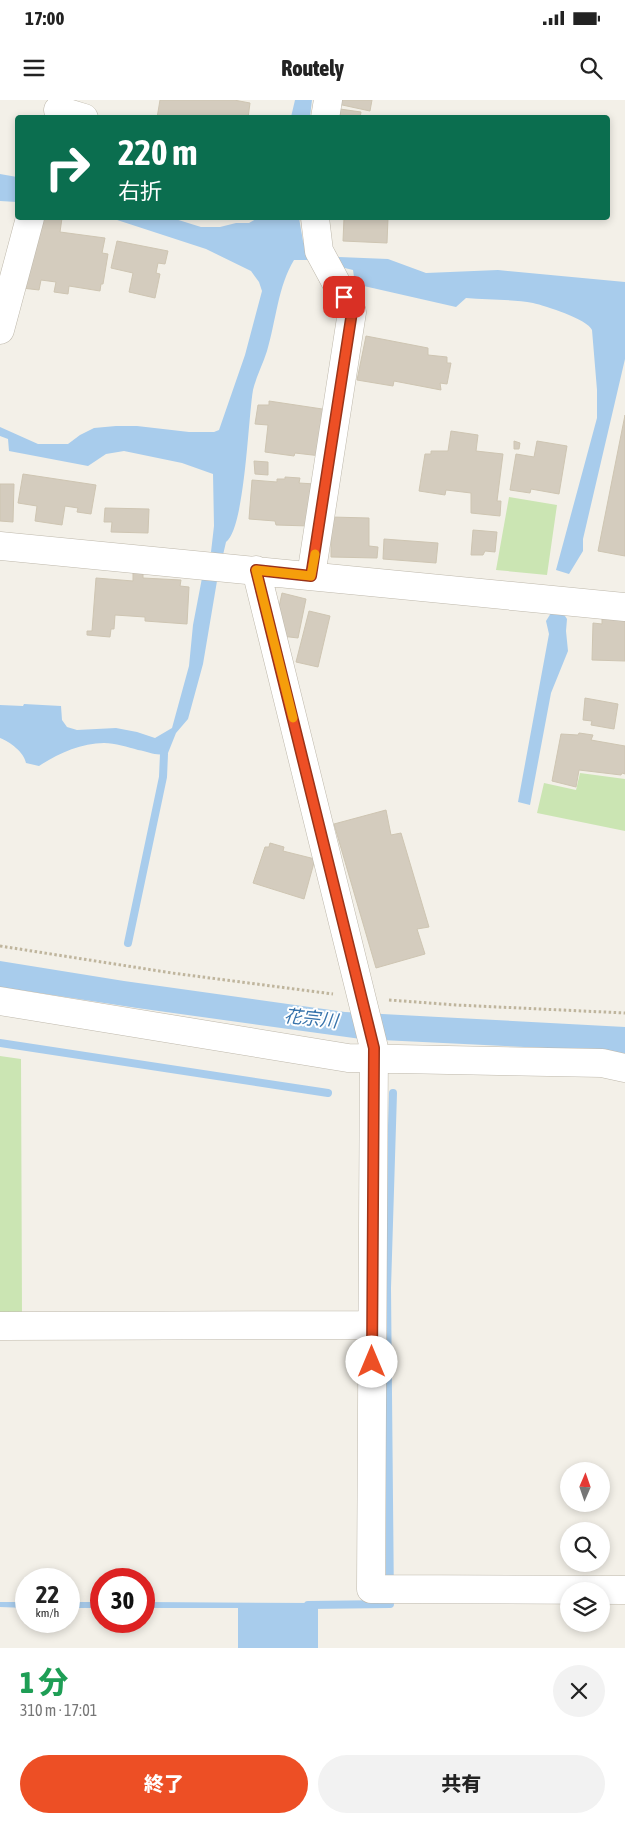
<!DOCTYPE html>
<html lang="ja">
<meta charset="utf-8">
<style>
body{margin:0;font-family:"Asap Condensed","Noto Sans JP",sans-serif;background:#f2f2f2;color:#222;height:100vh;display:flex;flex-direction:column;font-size:19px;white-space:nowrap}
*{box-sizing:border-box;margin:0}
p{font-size:16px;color:#767676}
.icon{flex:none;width:28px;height:28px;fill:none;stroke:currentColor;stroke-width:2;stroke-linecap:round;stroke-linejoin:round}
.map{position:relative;height:1548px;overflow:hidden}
.details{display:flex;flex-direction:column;background:#fff;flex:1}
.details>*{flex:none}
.top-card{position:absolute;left:15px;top:15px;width:595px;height:105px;border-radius:5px;box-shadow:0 2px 8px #0003;background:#0b6e4f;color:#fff;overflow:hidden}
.needle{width:32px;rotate:2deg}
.controls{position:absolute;left:560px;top:1362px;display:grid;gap:10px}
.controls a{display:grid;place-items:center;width:50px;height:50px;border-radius:50%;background:#fff;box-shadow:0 2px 8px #0003;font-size:25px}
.speed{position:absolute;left:15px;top:1468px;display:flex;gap:10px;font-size:25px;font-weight:700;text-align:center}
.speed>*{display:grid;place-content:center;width:65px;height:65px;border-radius:50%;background:#fff;box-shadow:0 2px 8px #0003;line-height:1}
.speed small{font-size:12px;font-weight:400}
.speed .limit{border:8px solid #d22;background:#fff;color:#111}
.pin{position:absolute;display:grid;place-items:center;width:42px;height:42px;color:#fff;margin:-21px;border-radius:10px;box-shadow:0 2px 8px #0006}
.me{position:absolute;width:55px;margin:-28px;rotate:0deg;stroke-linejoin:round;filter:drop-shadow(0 0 4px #0008)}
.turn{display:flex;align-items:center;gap:18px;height:105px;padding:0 20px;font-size:22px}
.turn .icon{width:65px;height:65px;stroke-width:2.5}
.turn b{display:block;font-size:35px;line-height:42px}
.round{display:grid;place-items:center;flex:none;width:52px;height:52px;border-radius:26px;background:#f2f2f2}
.headline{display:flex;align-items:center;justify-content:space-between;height:85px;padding:0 20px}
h1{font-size:30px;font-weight:800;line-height:38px;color:#1e9e55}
.primary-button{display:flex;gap:10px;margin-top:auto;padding:10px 20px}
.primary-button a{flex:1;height:58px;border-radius:30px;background:#ed4f25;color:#fff;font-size:20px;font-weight:800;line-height:58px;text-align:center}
.primary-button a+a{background:#f2f2f2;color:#222}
.status{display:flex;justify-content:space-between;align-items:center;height:35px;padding:0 25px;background:#fff;direction:ltr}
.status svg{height:14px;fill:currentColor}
header{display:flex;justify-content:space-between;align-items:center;height:65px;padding:0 20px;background:#fff;font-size:22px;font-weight:800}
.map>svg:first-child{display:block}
.green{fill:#cbe5b3}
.water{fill:#a8ccec}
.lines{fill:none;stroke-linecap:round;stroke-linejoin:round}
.stream{stroke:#a8ccec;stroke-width:8}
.building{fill:#d4ccbe;stroke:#cec5b2}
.minor-casing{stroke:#beb8ab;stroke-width:29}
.path{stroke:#bfb59d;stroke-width:3;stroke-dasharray:2.5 2.5;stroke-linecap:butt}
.minor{stroke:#fff;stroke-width:28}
.route-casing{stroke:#9a3318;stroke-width:12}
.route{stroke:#ed4f25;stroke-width:9}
.slow{stroke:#f59e0b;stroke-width:9}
.labels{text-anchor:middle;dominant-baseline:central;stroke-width:4;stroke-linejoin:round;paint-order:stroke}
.water-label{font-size:18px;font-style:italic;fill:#3773ab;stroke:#fff}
</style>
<div class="status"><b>17:00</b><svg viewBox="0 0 49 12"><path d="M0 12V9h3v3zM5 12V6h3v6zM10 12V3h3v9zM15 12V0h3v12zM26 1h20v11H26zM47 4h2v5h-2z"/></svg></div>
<header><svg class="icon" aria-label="menu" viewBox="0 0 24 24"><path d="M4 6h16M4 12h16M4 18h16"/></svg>Routely<svg class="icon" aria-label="search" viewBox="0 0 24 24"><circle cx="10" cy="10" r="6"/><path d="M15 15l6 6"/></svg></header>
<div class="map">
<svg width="625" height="1548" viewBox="0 0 625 1548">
<rect width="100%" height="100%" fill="#f3f0e8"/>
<path class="green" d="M509,397L557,405L547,475L496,470Z
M580,673L625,679V731L537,713L544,683L576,690Z
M0,956L21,959L22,1216H0Z"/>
<path class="water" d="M295,0H312L310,17H291Z
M0,74L17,77V102L0,101Z
M111,118H172L201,127H220L236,123H249L258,118H299L303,141L306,148L314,152L339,157L388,159L426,173L498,170L625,182V259L583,439V451L569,474L556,470L597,318V290L592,230C587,219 546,206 533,203C514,199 487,200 466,198L456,207L355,184L353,170L312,160H294C278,186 276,221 267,251C263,264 256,277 253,290C248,319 245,428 226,442L217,481L203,564L188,619L176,633L168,653C157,657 150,652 138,650C128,647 115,643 104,643C81,643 57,654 39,666L26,663C24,652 10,642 0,638V605L23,606L24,604L61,606L62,620L67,627L77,630L116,628L137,632L155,638L172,628L189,566L193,525L202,478L211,452L214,426L213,374L182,363L124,351L106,354L88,366L9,351L8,339L0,336V327L38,344H68L80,335L94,328L116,326H137L189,332H214L219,330L245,255L262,191L259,182L251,171L206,149Z
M551,513H563L567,519L566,531L568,551L551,593L530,705L518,702L549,534L546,521Z
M0,861L124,881L345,912L625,927V954L546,948L361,939L137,908L0,887Z
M0,1502H26V1508L0,1507Z
M69,1502H101V1508H69Z
M144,1502L318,1503V1548H238V1508H144Z"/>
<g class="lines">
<path class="stream" d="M128,843L163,677L164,654
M0,943L328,993
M308,1505L390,1504L387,1188L393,993"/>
</g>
<path class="building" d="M160,0H234L250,3L248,18H157Z
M333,0H372L370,11L333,3Z
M340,9L361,12L360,18H340Z
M33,118H62L60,132L105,138L102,153L108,154L103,184H101L100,191L69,186L68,194L54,192L56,182L41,180L39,190L22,188Z
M344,118H388L387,143L343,141Z
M117,141L168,151L165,164L158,163L156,173L160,174L155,198L129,192L133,173L111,168Z
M366,236L428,248V255L447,257V263H451L447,284L440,283L441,290L394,281L393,286L357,280Z
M269,301L329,310L321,356L295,353L294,356L265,352L268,325L255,324L258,305H269Z
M625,315V456L598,451Z
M451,331L478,335L476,351L503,354L497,401H501L500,416L471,413V393L446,390L445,395L419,391L425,354H431V351H448Z
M514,341L520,343L519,349H514Z
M537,341L567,346L559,394L531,389L530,393L510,390L516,354L534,357Z
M254,361L268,362V375L255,374Z
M23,374L96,385L91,414L77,412L78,408L65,406L62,425L35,421L37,406L18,403Z
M285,377L300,378L299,383L315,384L309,426L276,425L275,421L249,419L252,380L277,382V379H285Z
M0,384H14L13,422L0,421Z
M105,408L149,409L148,433L111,432L112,422H104Z
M331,417L369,418V446L378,447L377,458L331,457Z
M473,430L497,432L495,452L485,451L483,455H471Z
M384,439L438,443L436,463L383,459Z
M133,472H143V478L181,480L180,486L189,487L187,524L145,521V517L115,515L114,529H111L110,537L87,535V531H92L96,478L133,481Z
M282,493L306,499L298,538L281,536L277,516Z
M309,511L330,516L318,567L296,562Z
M602,518L625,519V561L592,560L593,523L602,524Z
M585,598L618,604L614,629L591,625L592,621L583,620Z
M579,633L593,635L591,640L625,646V674L622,673L621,675L579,670L576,687L552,681L561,634L578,635Z
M386,710L391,735L401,733L429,827L417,829L425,854L376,868L334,724Z
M270,743L284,747L283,751L315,759L304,799L253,783L265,747H269Z"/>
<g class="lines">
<g class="minor-casing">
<path id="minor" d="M58,10L84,18
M325,18L328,0
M0,230L30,118
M0,446L625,507
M256,470L374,948L371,1489L625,1490
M311,476L352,212L319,151L315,118
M0,901L348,958L602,963L625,968
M0,1226L372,1225"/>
</g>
<path class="path" d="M0,846L172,873L333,894
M389,900L456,905L625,913"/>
<use href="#minor" class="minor"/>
</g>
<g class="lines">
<g class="route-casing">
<path id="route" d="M344,197L352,212L311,476L256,470L374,948L372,1262"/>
</g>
<use href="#route" class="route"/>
<path class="slow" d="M293,618L256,470L311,476L315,454"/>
</g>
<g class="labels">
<g class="water-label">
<text transform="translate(311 918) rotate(6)">花宗川</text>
</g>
</g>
</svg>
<div class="controls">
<a><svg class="needle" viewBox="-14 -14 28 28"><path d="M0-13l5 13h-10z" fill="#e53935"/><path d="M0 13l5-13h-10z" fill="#767676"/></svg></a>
<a><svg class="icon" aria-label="search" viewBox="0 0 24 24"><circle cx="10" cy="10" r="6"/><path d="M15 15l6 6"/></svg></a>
<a><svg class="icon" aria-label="layers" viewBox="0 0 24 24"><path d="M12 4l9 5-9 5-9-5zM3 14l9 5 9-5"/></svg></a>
</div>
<div class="speed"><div>22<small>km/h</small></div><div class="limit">30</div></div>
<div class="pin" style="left:344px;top:197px;background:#d93025"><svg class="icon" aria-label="arrive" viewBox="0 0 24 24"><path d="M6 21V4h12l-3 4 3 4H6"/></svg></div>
<svg class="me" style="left:372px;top:1262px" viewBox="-20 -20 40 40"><circle r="19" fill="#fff"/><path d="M0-13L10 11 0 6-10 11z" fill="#ed4f25"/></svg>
<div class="top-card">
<div class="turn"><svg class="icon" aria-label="right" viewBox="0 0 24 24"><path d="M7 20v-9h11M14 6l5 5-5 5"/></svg><div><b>220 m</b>右折</div></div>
</div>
</div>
<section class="details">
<div class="headline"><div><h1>1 分</h1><p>310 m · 17:01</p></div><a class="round"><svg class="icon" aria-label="close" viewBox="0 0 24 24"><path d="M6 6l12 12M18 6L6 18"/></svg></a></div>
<div class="primary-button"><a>終了</a><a>共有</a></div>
</section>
